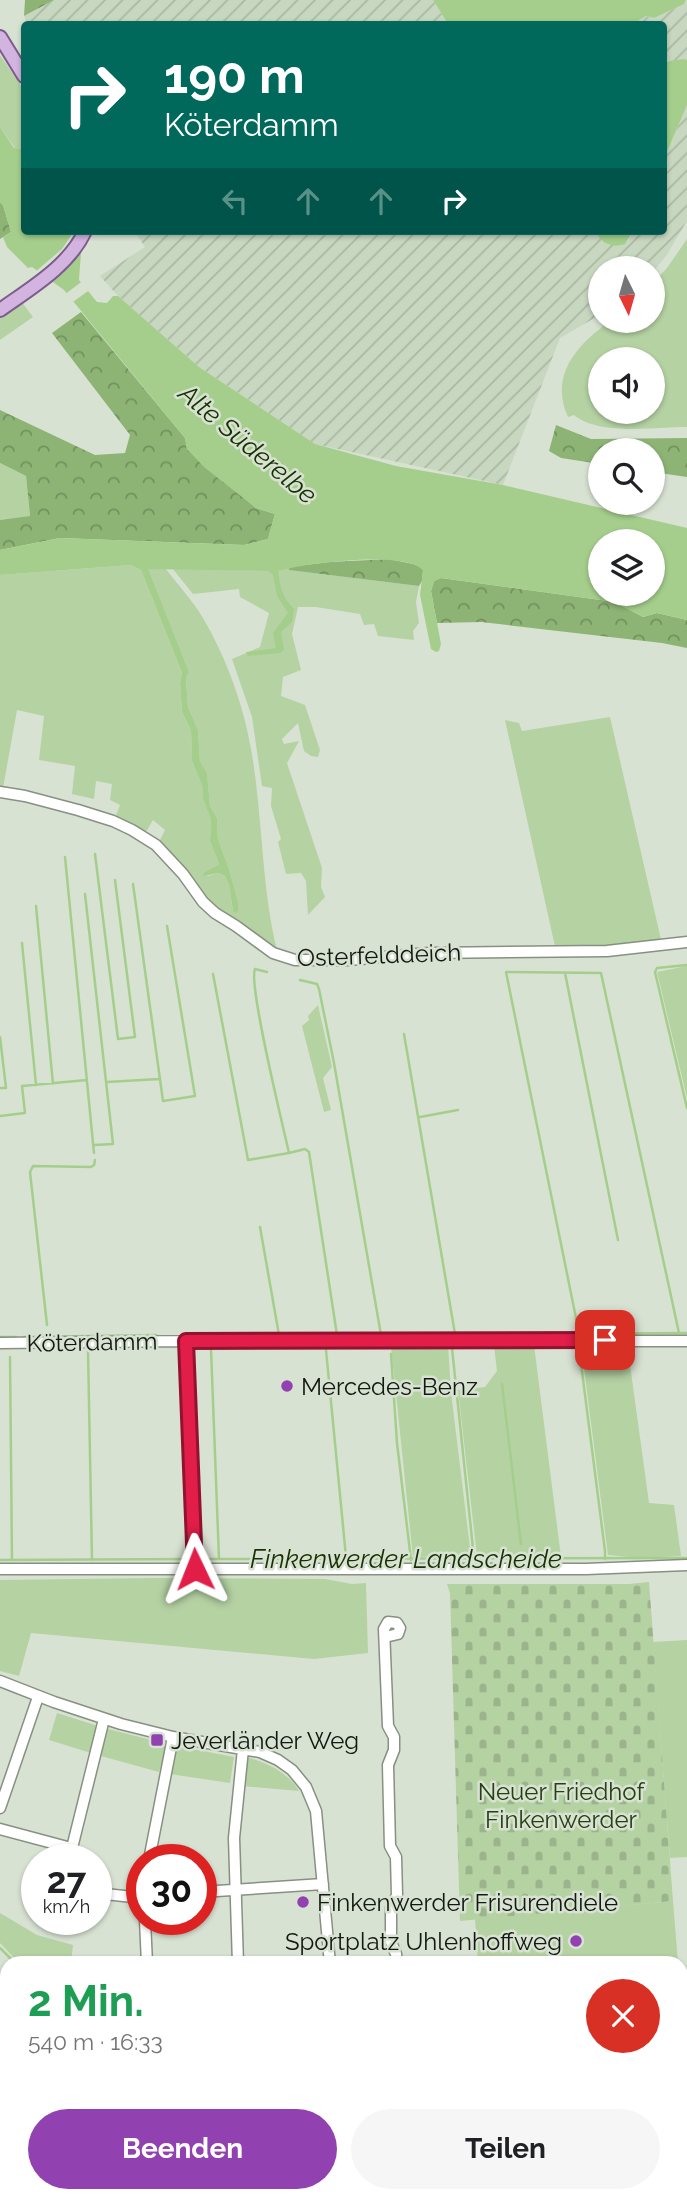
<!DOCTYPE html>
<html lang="de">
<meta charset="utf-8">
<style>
body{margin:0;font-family:Raleway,sans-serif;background:#f6f6f6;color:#202124;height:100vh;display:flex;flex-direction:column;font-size:26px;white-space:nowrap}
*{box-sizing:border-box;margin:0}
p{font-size:23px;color:#757577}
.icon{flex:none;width:38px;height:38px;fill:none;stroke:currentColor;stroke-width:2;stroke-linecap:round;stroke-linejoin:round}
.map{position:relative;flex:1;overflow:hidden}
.sheet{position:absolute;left:0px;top:1956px;width:688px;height:247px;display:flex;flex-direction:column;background:#fff;border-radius:21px 21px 0 0;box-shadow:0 2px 5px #0004}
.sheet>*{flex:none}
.top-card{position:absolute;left:21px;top:21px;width:646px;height:214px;border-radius:7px;box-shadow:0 2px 5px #0004;background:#00695c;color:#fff;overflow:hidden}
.needle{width:46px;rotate:175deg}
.tools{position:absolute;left:588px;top:256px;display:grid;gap:14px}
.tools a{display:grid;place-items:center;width:77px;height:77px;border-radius:50%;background:#fff;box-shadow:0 2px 5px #0004;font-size:35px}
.speed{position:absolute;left:21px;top:1844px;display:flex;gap:14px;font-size:35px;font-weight:700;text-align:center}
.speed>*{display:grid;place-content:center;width:91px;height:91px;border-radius:50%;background:#fff;box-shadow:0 2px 5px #0004;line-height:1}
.speed small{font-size:18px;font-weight:400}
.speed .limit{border:10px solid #d22;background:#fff;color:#111}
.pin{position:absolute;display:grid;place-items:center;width:60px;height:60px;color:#fff;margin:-30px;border-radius:14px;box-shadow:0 4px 10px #0006}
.me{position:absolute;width:77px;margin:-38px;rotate:358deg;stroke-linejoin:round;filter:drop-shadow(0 0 5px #0008)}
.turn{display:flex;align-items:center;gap:24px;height:147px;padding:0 28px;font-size:32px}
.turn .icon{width:91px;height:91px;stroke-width:2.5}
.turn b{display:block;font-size:49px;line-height:60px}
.lanes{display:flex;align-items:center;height:66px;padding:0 28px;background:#0003;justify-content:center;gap:35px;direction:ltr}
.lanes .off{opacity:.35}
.round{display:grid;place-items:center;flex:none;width:74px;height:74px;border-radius:37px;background:#f6f6f6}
.summary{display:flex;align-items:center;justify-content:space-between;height:119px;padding:0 28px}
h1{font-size:42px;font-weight:700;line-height:52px;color:#1e9e55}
.primary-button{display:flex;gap:14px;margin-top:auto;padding:14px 28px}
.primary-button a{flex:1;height:80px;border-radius:42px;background:#9141b0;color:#fff;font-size:28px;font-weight:700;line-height:80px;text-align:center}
.primary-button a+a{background:#f6f6f6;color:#202124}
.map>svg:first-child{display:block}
.built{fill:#c8d7c0}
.industrial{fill:url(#industrial-furrows)}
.green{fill:#b5d2a3;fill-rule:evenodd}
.forest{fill:url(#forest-crowns)}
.cemetery{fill:url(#cemetery-stones)}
.water{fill:#a5ce8c;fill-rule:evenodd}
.pier{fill:#d8e2d2}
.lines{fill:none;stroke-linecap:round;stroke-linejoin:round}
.stream{stroke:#a5ce8c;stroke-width:2.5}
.minor-casing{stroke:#879081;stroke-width:13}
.major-casing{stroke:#7d5c8b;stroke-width:16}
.minor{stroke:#fff;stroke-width:10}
.major{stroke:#d3b3e0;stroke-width:12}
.route-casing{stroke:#92132f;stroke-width:18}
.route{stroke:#e11d48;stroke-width:12}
.poi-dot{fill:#9141b0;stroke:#d8e2d2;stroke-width:2.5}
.labels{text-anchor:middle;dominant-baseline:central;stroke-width:5;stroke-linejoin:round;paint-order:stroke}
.street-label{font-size:24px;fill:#141812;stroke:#d8e2d2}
.poi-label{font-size:24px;fill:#141812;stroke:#d8e2d2;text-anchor:start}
.park-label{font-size:24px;fill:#264012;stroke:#d8e2d2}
.water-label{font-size:26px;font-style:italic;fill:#183102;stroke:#d8e2d2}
</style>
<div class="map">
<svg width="687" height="2202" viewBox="0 0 687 2202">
<defs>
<pattern id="industrial-furrows" width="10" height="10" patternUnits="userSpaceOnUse" patternTransform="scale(1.75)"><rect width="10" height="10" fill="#c8d7c0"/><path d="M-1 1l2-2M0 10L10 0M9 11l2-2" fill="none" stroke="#abb8a4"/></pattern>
<pattern id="forest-crowns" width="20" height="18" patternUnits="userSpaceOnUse" patternTransform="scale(1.75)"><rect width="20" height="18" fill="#8db474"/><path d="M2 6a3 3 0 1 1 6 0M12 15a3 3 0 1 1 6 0" fill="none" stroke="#72915e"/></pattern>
<pattern id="cemetery-stones" width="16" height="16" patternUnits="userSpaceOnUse" patternTransform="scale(1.75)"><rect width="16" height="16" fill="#b5d2a3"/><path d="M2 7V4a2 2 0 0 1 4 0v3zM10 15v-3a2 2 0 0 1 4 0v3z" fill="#9bb48b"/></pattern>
</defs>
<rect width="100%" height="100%" fill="#d8e2d2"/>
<path class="built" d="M687,2138V2202H556L555,2196H681V2139Z"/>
<path class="industrial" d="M54,0H433L448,24H27L24,16Z
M687,0V60L670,61L663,64V24H633L646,16L654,18L684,4Z
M687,105V221L666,256L653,272V268H600V315L560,338L503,485L315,444L199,367L118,296L100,276L145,247L134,231H596L598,236L628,241L633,231H663V161Z"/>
<path class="green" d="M0,55L24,90V149L15,148L0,127Z
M687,239V427C655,427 599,436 574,415L568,417C552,383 569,354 596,332C600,329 605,324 609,321C617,317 642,320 653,320V283L667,268ZM600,359H653V411H600Z
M21,301L33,317L0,340V316Z
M0,463L26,476L30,517L0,520Z
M131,565L141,570L182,673L180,683L182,712L191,730L192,761L203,788V799L211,818L210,841L219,864L203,873L208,876L217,873L225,876L229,885L233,911L238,902L230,872L218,839L217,818L210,806L207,773L200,763L198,730L188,707L186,678L189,672L147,569L165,568C176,582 188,596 198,610C224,651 243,702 251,749C263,816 261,885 277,950L257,938L238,921L213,907L159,842L165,830L153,820L146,832L115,818L120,805L110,800L112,784L96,781L94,799L72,794L75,766L39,760L44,716L17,710L3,788H0V575Z
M289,567L290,570L419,586L416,602L419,623L413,631L414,640L378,636L374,624L364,625L360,614L316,607H298L292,634L301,670L283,677L281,696L305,705L320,750L318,757L311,756L304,751L298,723L282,739L284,744L299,741L287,763L322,868L321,887L325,897L308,915L306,881L301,873L286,874L278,842L281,839L271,806L272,788L262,786L252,717L232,659L260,647L269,613L240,597L239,589L193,594L172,568L278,571Z
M610,717L662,944L556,951L505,720L519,723L522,731Z
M687,966V1098L657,972Z
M318,1005L332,1067L323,1078L331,1110L324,1112L302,1026L309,1020L308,1016Z
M627,1343L649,1503L674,1505L681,1556L640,1558L608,1555L581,1345Z
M435,1345L437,1349H441L443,1346L448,1345L451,1392L471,1556L413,1557L391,1346Z
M534,1345L561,1557L477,1556L458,1390L485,1387L497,1371L494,1346Z
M156,1578L325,1579L352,1584L366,1583L368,1653L314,1659L31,1633L19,1676L0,1671V1580Z
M687,1640V1857L670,1858L653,1642Z
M57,1713L98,1726L91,1753L49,1740Z
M108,1729L167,1744L159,1772L101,1756Z
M177,1746L234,1757L230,1783L170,1774Z
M247,1757C267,1763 288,1772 299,1791L241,1786Z
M673,1901L678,1963H478L475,1919Z
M0,1913L37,1935L73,1945L71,1963H19L0,1943Z
M681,1999L687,2080V2121L681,2122Z
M190,2196H234V2202H194Z"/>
<path class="forest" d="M25,0H54L24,16Z
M0,202L3,205L11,232L0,239Z
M81,312L185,438L187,449L256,508L275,514L268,539L244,545L60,538L0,550V520L30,516L26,476L0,463V410L95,455L125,453L130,435L52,333Z
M556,425L591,439L687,438V477L653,472V450H600V464L561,458L549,451Z
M389,559L418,565L423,570L422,581L419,586L289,570V567L330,562Z
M441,578L615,602L643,617L657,613L687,620V648L662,643L481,622L437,623L431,591L434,581Z"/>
<path class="cemetery" d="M649,1582L673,1901L460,1921L450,1593L447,1584H629Z"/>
<path class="water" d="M433,0H686L684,4L654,18L646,16L633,24H448Z
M684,59L687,60V105L663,161V64L670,61Z
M0,127L14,148L24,149V231H80L81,253L79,280L97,302L107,303L113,296H118L199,367L315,444L396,466L503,485L687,528V620L657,613L643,617L615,602L441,578L434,581L431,591L441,644L439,651L436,652L431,649L420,595L423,570C405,550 304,563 278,571C280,587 282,597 294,609L292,622L281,632L284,650L280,653L248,656L246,652L276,648L273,633L288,613L277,596L273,575L268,571L148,569L189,672L186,678L188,707L198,730L200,762L207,773L210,806L217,818L218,839L230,872L238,902V911L236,913L233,911L229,885L225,876L218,873L204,876L203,873L219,864L210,841L211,819L203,799V788L192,761L191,730L182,712L180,683L182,673L141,570L131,565L0,575V550L60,538L244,545L268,539L275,514L256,508L204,467L187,449L185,438L64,290L32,267L28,268L7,247L3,237L11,232L3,205L0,202ZM600,541H653V593H600Z
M596,231H633L625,244C612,248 601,244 596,231Z"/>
<path class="pier" d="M74,231H83L84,247L73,261L47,282L34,273L62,249Z
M84,280L91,289L70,304L64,295Z"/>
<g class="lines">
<path class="stream" d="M95,854L118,1039L135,1037L115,880
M65,857L94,1153
M133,884L163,1101L195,1096L167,926
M85,894L113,1144L94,1145
M36,906L53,1084
M22,943L36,1085
M687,965L657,968L655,972L687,1108
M267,972L255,969C248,984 283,1126 289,1153L305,1149L309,1152L337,1335
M565,973L618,1240
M213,974L248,1160L289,1153
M300,980L317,984L319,989L334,1063L381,1335
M404,1034L455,1334
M0,1037L6,1088H0
M107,1082L159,1079
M0,1116L25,1113L22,1086L87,1080
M420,1117L458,1110
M260,1227L279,1335
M47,1325L30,1172L33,1166L91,1167L94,1165L95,1160
M578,1328L506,972L601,973L679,1333
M191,1335H221
M230,1335H249
M256,1335L325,1334
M330,1335H340
M373,1335L687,1333
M0,1337H16
M24,1337L156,1335
M452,1348L474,1558
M579,1348L605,1551V1559
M211,1349L219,1559
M88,1350L92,1560
M326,1350L346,1557
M391,1354L397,1443L411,1560
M10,1357L12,1560
M502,1384L521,1544
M197,1559L687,1558
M0,1560L190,1559
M0,1948L16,1964
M181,2196L185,2202
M236,2202V2196"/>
<g class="minor-casing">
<path id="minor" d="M0,792L25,796L78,810L113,821L132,830L156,845L183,874L203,902L215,913L236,926L273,953L295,960H348L429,953L607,951L687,942
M186,1341L195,1569
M0,1343L186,1341H687
M0,1569H586L687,1565
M385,1637L398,1634L400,1628L397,1623L388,1622L384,1629L388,1726L394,1737V1750L388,1765L390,1846L396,1857L397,1895L391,1908V1942L396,1954L397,1964
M0,1681L54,1702L121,1724L173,1737L260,1752L278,1760L292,1770L306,1787L316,1811L330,1964
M0,1808L38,1697
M0,1829L71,1848
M69,1860L104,1719
M149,1860L173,1737
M201,1892L323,1884
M96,1893L142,1898
M145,1920L147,1964
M238,1964L234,1838L243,1749
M0,2064L7,2075
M113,2196L122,2202
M266,2196V2202
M351,2196V2202
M539,2196V2202
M39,2202L42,2196"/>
</g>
<g class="major-casing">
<path id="major" d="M0,37L24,76
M0,310C31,288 69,266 85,231"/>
</g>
<use href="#minor" class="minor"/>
<use href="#major" class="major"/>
</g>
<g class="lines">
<g class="route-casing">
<path id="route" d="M195,1569L186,1341L605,1340"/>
</g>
<use href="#route" class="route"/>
</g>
<g class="poi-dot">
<circle cx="287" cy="1386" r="7"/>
<rect x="150" y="1733" width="14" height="14" rx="3.5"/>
<circle cx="303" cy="1902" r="7"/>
<circle cx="576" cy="1941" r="7"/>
</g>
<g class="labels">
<g class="street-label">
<text transform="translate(379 955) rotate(-2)">Osterfelddeich</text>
<text transform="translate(92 1342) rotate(-1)">Köterdamm</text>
</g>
<g class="poi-label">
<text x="301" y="1386">Mercedes-Benz</text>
<text x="171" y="1740">Jeverländer Weg</text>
<text x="317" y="1902">Finkenwerder Frisurendiele</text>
<text x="562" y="1941" text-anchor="end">Sportplatz Uhlenhoffweg</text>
</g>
<g class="park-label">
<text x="561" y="1791">Neuer Friedhof<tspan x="561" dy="28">Finkenwerder</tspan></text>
</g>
<g class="water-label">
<text transform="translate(248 444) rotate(40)">Alte Süderelbe</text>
<text x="406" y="1559">Finkenwerder Landscheide</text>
</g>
</g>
</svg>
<div class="tools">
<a><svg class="needle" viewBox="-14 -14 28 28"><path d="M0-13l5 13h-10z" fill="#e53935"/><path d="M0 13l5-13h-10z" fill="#757577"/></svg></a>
<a><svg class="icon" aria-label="sound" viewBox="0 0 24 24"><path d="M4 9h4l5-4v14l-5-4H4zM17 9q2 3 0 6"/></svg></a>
<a><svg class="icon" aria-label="search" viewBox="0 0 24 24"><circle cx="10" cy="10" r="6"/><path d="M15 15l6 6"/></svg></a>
<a><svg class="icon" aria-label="layers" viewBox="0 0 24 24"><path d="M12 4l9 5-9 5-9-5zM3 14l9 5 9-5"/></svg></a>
</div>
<div class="speed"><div>27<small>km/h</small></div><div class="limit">30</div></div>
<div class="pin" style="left:605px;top:1340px;background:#d93025"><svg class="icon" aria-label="arrive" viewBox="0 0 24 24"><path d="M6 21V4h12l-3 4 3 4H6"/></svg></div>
<svg class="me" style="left:195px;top:1569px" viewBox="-20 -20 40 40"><path d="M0-17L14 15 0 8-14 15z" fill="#e11d48" stroke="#fff" stroke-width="4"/></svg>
<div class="top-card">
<div class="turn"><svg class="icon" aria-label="right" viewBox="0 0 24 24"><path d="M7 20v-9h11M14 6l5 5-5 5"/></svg><div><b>190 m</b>Köterdamm</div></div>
<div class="lanes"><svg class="icon off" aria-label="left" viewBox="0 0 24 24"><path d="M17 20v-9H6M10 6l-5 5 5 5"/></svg><svg class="icon off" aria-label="ahead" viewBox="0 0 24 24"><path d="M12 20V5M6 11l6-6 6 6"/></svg><svg class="icon off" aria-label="ahead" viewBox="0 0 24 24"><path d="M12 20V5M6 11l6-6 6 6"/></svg><svg class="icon" aria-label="right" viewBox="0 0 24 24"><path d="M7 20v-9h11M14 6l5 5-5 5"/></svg></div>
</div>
<section class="sheet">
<div class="summary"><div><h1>2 Min.</h1><p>540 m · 16:33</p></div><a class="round" style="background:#d93025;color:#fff"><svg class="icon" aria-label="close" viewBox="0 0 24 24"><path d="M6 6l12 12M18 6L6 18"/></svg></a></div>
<div class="primary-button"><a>Beenden</a><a>Teilen</a></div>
</section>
</div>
